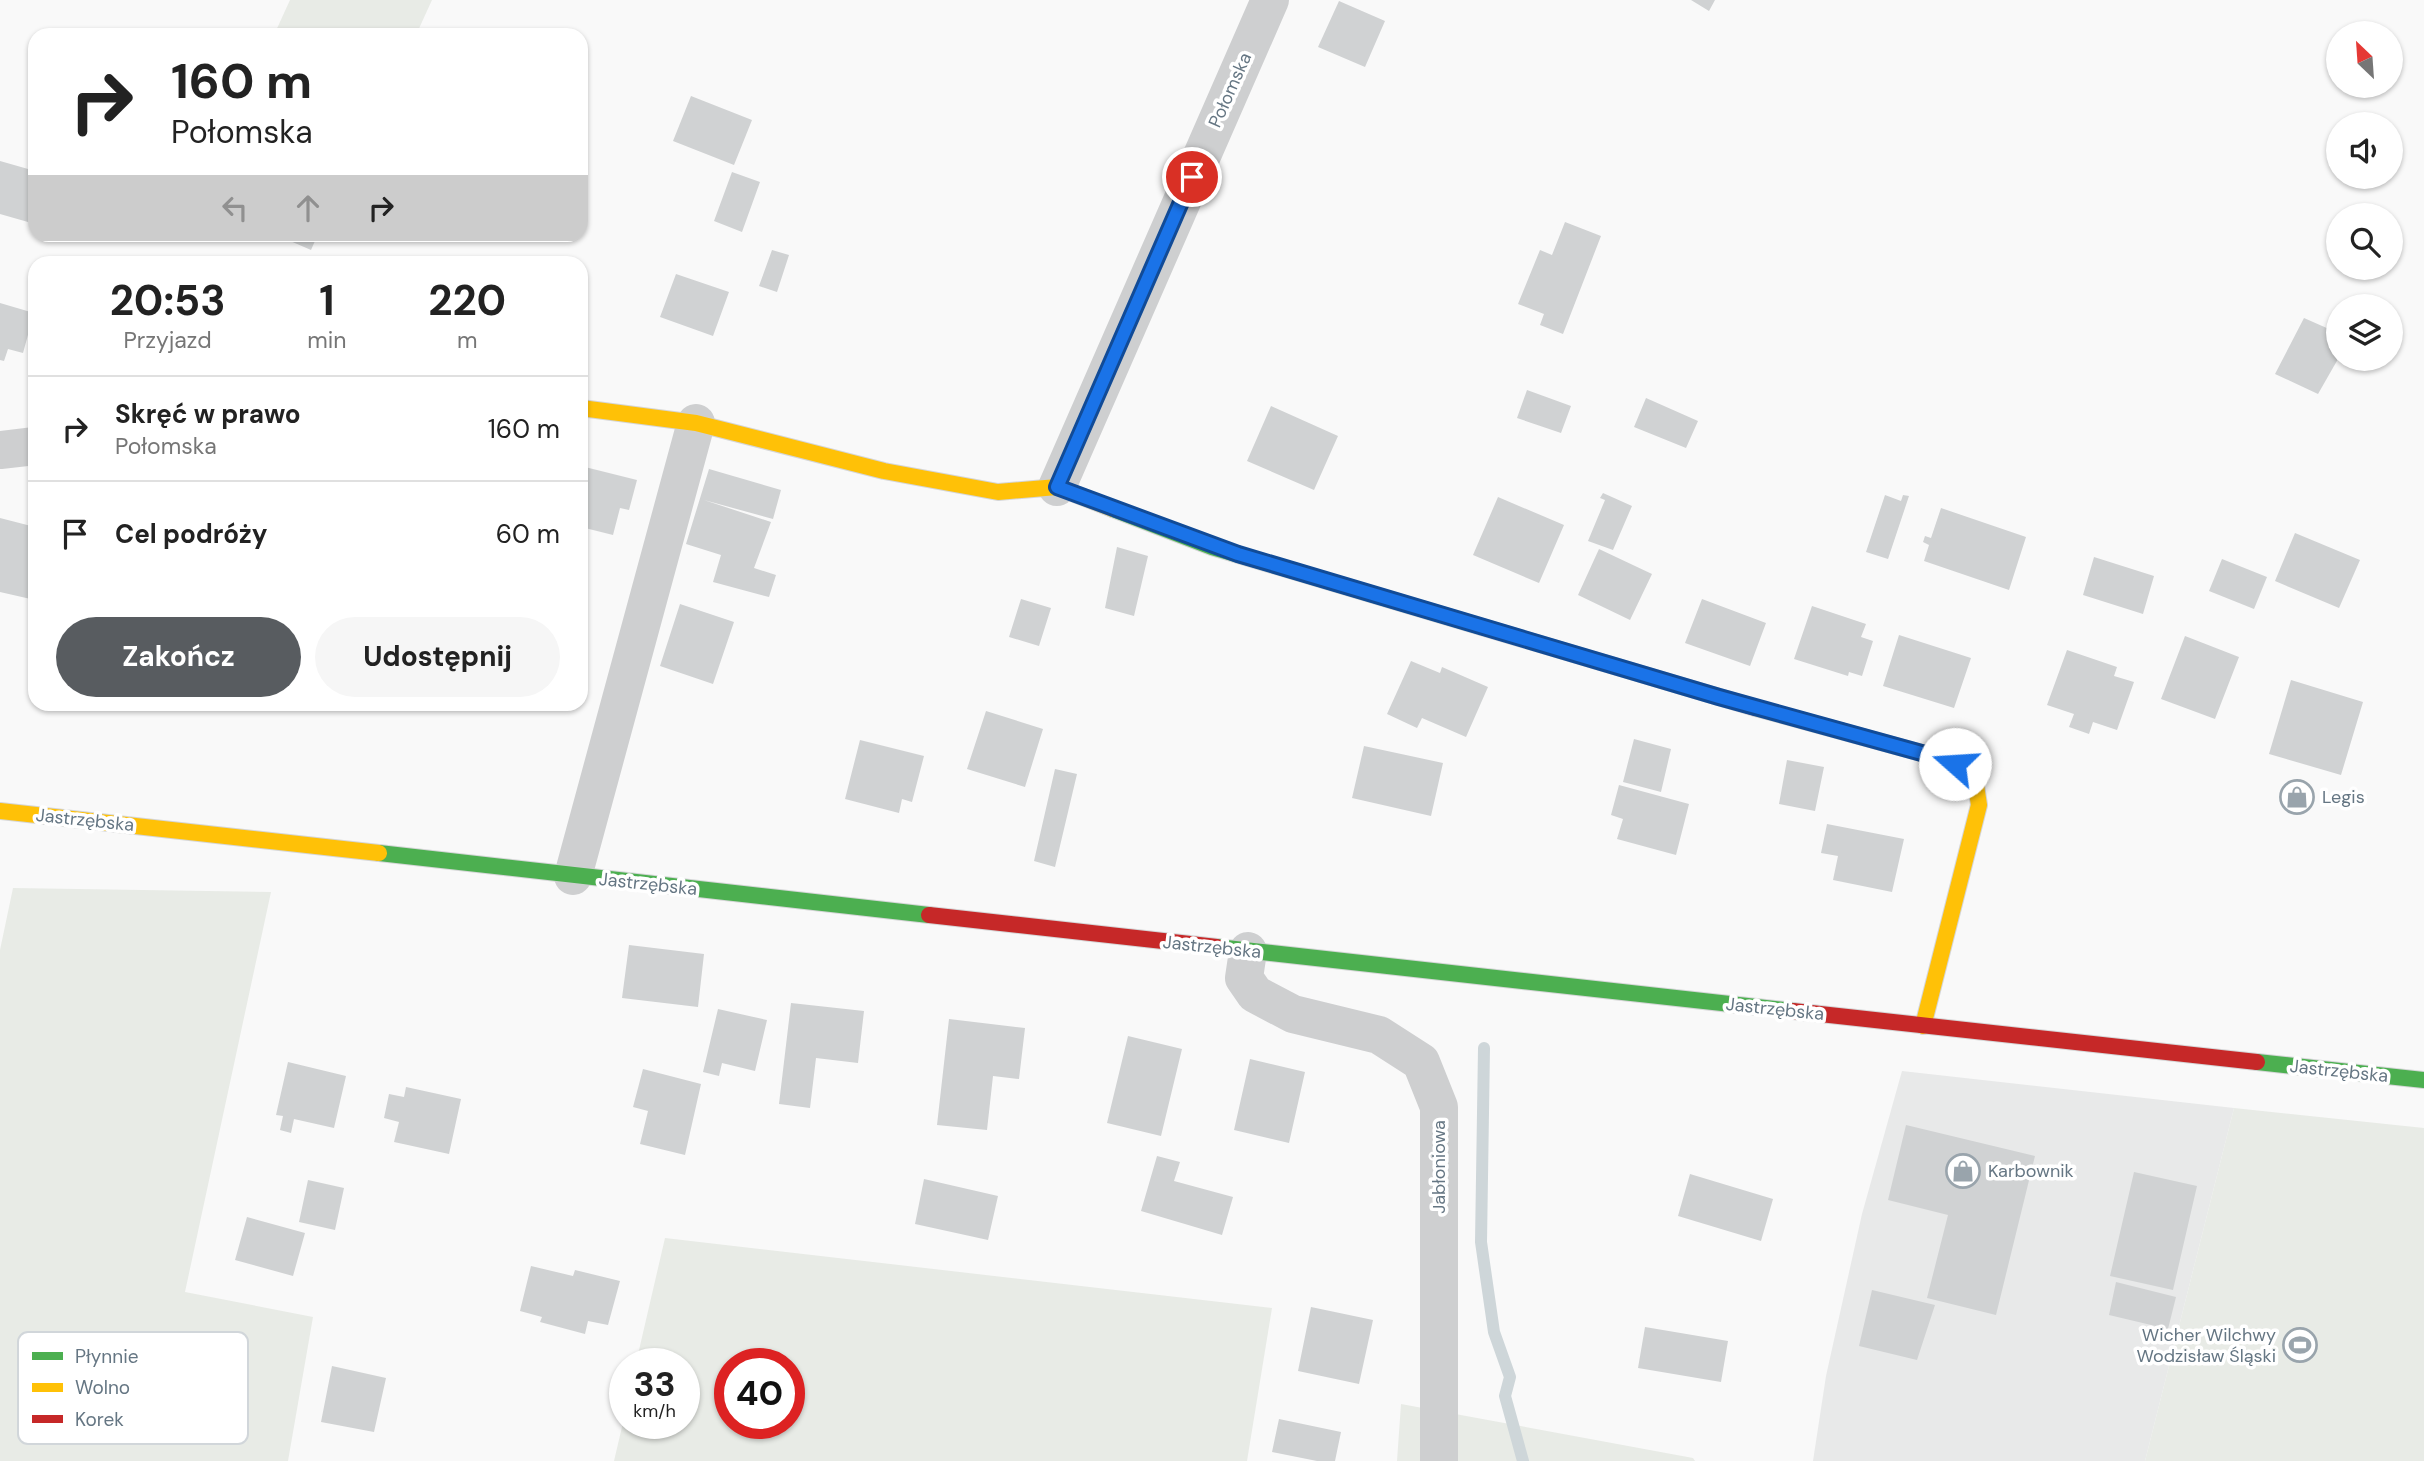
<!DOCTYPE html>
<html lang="pl">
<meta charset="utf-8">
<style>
body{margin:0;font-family:"DM Sans",sans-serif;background:#f6f6f6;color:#222;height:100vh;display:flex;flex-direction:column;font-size:26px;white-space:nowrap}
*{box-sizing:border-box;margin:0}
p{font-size:23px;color:#767676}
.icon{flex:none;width:38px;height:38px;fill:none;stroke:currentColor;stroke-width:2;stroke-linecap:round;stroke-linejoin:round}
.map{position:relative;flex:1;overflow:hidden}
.sheet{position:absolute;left:28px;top:256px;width:560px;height:455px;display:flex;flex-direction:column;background:#fff;border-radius:21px;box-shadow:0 2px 5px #0004}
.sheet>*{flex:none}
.banner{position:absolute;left:28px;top:28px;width:560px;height:214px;border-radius:21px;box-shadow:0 2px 5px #0004;background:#fff;color:#222;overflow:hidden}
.needle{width:46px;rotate:335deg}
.tools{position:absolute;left:2326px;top:21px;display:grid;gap:14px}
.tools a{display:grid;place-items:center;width:77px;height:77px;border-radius:50%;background:#fff;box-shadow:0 2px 5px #0004;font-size:35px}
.speed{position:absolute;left:609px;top:1348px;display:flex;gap:14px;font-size:35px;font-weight:700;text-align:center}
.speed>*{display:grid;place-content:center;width:91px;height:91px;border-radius:50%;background:#fff;box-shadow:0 2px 5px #0004;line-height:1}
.speed small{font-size:18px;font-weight:400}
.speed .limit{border:10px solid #d22;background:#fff;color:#111}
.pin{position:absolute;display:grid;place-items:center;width:60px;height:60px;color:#fff;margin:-30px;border:4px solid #fff;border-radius:50%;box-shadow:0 2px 7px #0007}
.me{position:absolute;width:77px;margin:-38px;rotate:289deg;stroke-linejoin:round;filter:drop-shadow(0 0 5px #0008)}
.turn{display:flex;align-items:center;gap:24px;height:147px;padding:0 28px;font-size:32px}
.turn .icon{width:91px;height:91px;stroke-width:2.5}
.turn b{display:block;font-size:49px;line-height:60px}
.lanes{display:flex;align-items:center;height:66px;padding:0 28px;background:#0003;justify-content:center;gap:35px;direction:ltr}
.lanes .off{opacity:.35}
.eta{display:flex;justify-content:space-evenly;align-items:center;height:119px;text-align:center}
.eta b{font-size:42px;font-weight:700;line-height:49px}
.action{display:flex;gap:14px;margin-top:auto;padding:14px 28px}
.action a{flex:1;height:80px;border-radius:42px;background:#585c60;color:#fff;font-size:28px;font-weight:700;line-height:80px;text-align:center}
.action a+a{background:#f6f6f6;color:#222}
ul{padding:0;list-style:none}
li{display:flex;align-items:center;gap:21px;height:105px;padding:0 28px;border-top:2px solid #e0e0e0}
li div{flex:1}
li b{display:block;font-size:26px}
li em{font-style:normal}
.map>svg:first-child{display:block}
.built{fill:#e8e9e9}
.green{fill:#e8ebe6;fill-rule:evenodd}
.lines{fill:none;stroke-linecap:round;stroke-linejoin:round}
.stream{stroke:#ced6d9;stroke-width:12}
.building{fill:#d0d2d3}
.fast-casing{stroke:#d5d6d7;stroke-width:18}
.slow-casing{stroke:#d5d6d7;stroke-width:18}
.jam-casing{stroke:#d5d6d7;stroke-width:18}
.street{stroke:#cecfd0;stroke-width:38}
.fast{stroke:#4caf50;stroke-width:16}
.slow{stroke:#ffc107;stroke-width:16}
.jam{stroke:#c62828;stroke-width:16}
.route-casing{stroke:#114b97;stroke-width:18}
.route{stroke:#1a73e8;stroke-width:12}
.labels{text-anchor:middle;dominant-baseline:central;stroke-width:7;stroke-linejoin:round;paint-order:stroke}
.street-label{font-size:18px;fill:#657683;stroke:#fff}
.poi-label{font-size:18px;fill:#657683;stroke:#fff;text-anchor:start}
.key{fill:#fff;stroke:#d1d6da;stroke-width:2}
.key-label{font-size:19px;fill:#657683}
</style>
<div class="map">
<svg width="2424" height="1461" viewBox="0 0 2424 1461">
<rect width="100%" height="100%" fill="#f9f9f9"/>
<path class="built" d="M1902,1071L2234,1108L2145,1461H1813L1826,1376L1862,1214Z"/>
<path class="green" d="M290,0H432L416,35H274Z
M13,888L271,892L185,1292L313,1317L288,1461H0V950Z
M2234,1108L2424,1128V1461H2145Z
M665,1238L1272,1308L1247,1461H614L625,1414V1423H684V1363H636ZM730,1363H789V1423H730Z
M1401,1404L1693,1458L1695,1461H1397Z"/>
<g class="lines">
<path class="stream" d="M1484,1048L1481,1242L1494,1332L1510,1377L1505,1396L1523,1461"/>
</g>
<path class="building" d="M1691,0H1715L1709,11Z
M1339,1L1385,21L1365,67L1318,47Z
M691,96L752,120L734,165L673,141Z
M0,161L35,171V224L0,214Z
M732,172L760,182L742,232L714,221Z
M1565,222L1601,236L1563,334L1540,325L1544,314L1518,304L1540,250L1552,255Z
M274,234H318L311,250Z
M772,250L789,255L777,292L759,286Z
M676,274L729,292L713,336L660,317Z
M0,303L34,313L23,353L8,349L4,361L0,360Z
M2304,318L2338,333V359L2318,394L2275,374Z
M1527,390L1571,406L1561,433L1517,418Z
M1646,398L1698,421L1686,448L1634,427Z
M1271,406L1338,436L1314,490L1247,461Z
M581,466L637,480L629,510L620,508L613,535L581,527Z
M709,469L781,490L773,519L704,500L771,522L754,568L776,575L769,597L713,582L721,555L686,544Z
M1603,493L1632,506L1613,550L1588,541L1605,500L1600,498Z
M1885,495L1901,501L1903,495L1909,496L1888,559L1866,552Z
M1498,497L1564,525L1539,583L1473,555Z
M1941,508L2026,537L2009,590L1924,561L1929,545L1923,542L1925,536L1931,538Z
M0,518L35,527V600L0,592Z
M2295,533L2360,560L2339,608L2275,581Z
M1117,547L1148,556L1134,616L1105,608Z
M1599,549L1652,574L1630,620L1578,595Z
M2094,557L2154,576L2143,614L2083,595Z
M2222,559L2267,577L2254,609L2209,591Z
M1021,599L1051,608L1039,646L1009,637Z
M1702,599L1766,623L1750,666L1685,643Z
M680,604L734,622L713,684L660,666Z
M1812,606L1866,624L1861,637L1873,641L1862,676L1849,672L1848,676L1794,659Z
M1899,635L1971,658L1954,708L1883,686Z
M2185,636L2239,657L2215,719L2161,699Z
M2067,650L2117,667L2114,676L2134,682L2117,730L2093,722L2089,734L2069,727L2074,714L2047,705Z
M1411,661L1440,673L1442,667L1488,687L1466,737L1422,718L1417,728L1387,714Z
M2291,680L2363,702L2341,775L2269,754Z
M986,711L1043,729L1025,787L967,769Z
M1634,739L1671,749L1661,792L1623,782Z
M860,740L924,756L912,802L902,799L899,813L845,799Z
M1364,746L1443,763L1431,816L1352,798Z
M1787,760L1824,767L1815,811L1779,804Z
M1055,769L1077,774L1055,867L1034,861Z
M1619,785L1689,804L1676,855L1617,839L1623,819L1611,815Z
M1827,824L1904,839L1892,892L1833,880L1838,856L1821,853Z
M629,945L704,954L698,1007L622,998Z
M791,1003L864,1011L858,1063L816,1058L810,1108L779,1104Z
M718,1009L767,1020L755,1071L722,1063L719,1076L703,1072Z
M949,1019L1025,1028L1019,1079L993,1076L987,1130L937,1125Z
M1128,1036L1182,1049L1161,1136L1107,1123Z
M1250,1059L1305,1072L1289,1143L1234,1130Z
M288,1062L346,1076L334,1128L294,1119L291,1133L280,1130L283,1116L276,1115Z
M643,1069L701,1084L685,1155L640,1144L648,1111L633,1107Z
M406,1087L461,1099L449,1154L394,1142L399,1122L384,1118L389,1094L404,1097Z
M1906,1125L2035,1156L1996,1315L1927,1298L1948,1215L1888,1200Z
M1157,1156L1180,1162L1174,1181L1233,1197L1222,1235L1141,1211Z
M2134,1172L2197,1186L2173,1290L2110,1276Z
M1690,1174L1773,1199L1761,1241L1678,1216Z
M924,1179L998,1196L988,1240L915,1224Z
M308,1180L344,1188L335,1230L299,1222Z
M247,1217L305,1233L293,1276L235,1260Z
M531,1266L573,1276L575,1270L620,1281L608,1325L588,1321L585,1334L540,1322L542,1317L520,1311Z
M2116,1282L2176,1297L2168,1329L2109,1315Z
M1872,1290L1935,1305L1917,1360L1859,1346Z
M1311,1307L1373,1320L1359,1384L1298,1371Z
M1645,1327L1728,1341L1721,1382L1638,1368Z
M332,1366L386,1378L374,1432L321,1422Z
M1279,1419L1341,1432L1335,1461H1317L1272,1452Z"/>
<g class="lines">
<g class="fast-casing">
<path id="fast" d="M1113,509L1212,547L1482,627
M379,853L929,915
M1217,947L1793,1011
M2257,1062L2424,1080"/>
</g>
<g class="slow-casing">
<path id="slow" d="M581,408L696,423L884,471L998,492L1057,487L1113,509
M1756,708L1936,757L1974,772L1979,805L1923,1026
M0,811L379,853"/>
</g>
<g class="jam-casing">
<path id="jam" d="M1482,627L1756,708
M929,915L1217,947
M1793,1011L2257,1062"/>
</g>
<path class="street" d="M0,450L35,446
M1057,487L1270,0
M573,876L696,423
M1248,951L1244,978L1255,994L1293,1014L1379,1035L1421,1062L1439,1107V1461"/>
<use href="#fast" class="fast"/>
<use href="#slow" class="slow"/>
<use href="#jam" class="jam"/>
</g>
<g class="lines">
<g class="route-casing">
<path id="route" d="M1192,177L1057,487L1238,554L1719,697L1936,757L1955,764"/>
</g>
<use href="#route" class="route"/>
</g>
<defs>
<g id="shop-ring" transform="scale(1.75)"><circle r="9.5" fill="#fff" stroke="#99a4ac" stroke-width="1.5"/><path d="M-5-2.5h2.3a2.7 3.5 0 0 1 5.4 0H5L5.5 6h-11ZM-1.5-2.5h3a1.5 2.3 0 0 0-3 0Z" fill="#99a4ac"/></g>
<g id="stadium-ring" transform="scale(1.75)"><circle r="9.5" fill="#fff" stroke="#99a4ac" stroke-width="1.5"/><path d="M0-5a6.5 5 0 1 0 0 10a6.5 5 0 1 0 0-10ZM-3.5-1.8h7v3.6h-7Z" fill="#99a4ac"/></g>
</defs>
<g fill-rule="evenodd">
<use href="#shop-ring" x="2297" y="797"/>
<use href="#shop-ring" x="1963" y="1171"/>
<use href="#stadium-ring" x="2300" y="1345"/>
</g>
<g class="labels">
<g class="street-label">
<text transform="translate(1230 90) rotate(-66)">Połomska</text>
<text transform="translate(85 820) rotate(6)">Jastrzębska</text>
<text transform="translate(648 884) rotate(6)">Jastrzębska</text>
<text transform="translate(1212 947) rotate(6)">Jastrzębska</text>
<text transform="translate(1775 1009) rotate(6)">Jastrzębska</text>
<text transform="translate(2339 1071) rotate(6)">Jastrzębska</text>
<text transform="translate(1439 1167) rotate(-90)">Jabłoniowa</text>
</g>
<g class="poi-label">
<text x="2322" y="797">Legis</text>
<text x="1988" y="1171">Karbownik</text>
<text x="2276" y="1335" text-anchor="end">Wicher Wilchwy<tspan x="2276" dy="21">Wodzisław Śląski</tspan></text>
</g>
</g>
<rect x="18" y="1332" width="230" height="112" rx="10" class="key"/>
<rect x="32" y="1352" width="31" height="8" fill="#4caf50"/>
<rect x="32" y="1383" width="31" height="9" fill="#ffc107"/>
<rect x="32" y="1415" width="31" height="8" fill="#c62828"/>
<g class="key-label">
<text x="75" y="1363">Płynnie</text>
<text x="75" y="1394">Wolno</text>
<text x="75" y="1426">Korek</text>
</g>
</svg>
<div class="tools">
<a><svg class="needle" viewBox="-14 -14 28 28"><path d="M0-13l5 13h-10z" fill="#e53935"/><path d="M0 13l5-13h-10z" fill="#767676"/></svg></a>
<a><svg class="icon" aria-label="sound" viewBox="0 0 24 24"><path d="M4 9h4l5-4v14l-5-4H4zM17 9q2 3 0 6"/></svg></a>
<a><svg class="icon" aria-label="search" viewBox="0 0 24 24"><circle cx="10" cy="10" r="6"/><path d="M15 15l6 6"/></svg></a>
<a><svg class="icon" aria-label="layers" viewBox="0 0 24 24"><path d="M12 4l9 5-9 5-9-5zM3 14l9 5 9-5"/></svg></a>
</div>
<div class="speed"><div>33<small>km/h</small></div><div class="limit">40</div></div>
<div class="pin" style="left:1192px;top:177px;background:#d93025"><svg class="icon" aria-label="arrive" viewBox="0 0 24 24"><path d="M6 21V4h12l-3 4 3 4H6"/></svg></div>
<svg class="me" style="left:1955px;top:764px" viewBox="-20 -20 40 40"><circle r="19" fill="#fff"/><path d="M0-13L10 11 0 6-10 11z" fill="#1a73e8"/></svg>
<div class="banner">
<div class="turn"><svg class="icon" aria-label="right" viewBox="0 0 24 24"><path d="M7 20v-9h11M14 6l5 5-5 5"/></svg><div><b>160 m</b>Połomska</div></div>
<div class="lanes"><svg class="icon off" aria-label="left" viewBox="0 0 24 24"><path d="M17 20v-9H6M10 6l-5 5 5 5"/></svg><svg class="icon off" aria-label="ahead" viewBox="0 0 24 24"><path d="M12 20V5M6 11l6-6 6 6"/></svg><svg class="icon" aria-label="right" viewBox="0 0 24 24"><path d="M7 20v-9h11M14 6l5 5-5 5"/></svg></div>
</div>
<section class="sheet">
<div class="eta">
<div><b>20:53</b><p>Przyjazd</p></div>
<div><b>1</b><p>min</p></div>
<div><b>220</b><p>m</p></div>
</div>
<ul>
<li><svg class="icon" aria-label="right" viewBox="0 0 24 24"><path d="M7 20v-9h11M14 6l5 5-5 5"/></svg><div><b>Skręć w prawo</b><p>Połomska</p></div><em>160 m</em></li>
<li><svg class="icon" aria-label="arrive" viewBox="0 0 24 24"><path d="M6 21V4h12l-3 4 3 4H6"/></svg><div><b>Cel podróży</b></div><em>60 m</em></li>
</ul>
<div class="action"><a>Zakończ</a><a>Udostępnij</a></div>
</section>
</div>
